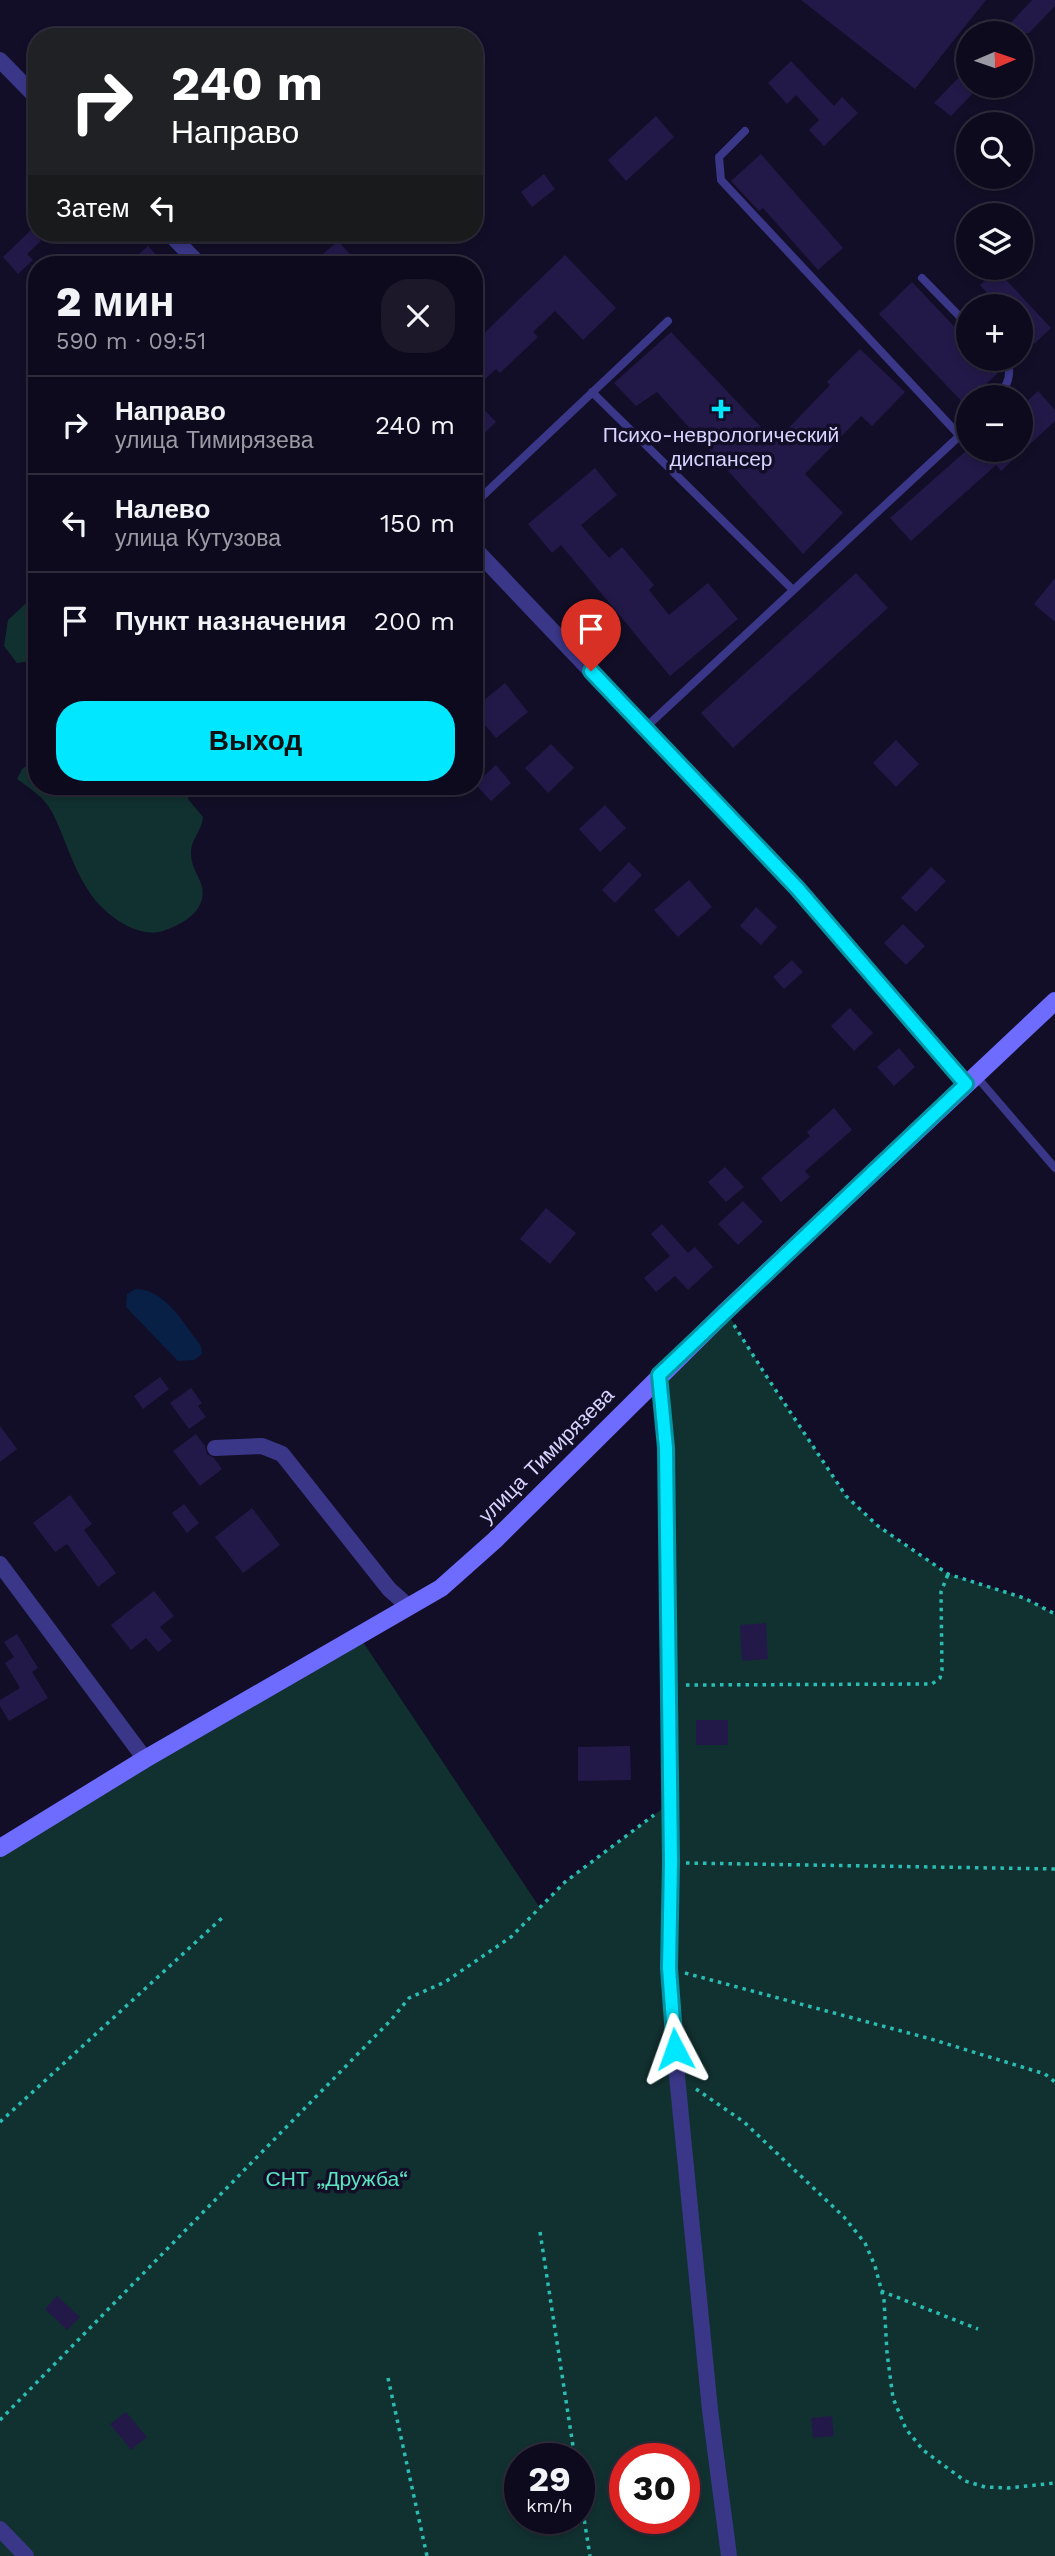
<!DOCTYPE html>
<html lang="ru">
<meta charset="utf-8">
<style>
body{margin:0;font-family:"Work Sans",sans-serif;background:#1c182a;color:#f1f3f6;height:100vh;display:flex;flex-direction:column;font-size:26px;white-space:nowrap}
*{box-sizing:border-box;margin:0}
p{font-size:23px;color:#9b9aa4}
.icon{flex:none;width:38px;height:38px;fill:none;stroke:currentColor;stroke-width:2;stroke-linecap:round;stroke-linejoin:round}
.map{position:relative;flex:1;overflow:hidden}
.panel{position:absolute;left:28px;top:256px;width:455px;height:539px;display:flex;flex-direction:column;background:#0e0a1d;border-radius:28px;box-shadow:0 4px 10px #0003,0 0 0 2px #2e2b3b}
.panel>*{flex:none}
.guide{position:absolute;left:28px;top:28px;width:455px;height:214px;border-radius:28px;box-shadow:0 4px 10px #0003,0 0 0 2px #2e2b3b;background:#202124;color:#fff;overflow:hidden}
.needle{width:46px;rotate:88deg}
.buttons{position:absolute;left:956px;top:21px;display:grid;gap:14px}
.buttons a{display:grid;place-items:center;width:77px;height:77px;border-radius:50%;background:#0e0a1d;box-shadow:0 4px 10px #0003,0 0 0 2px #2e2b3b;font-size:35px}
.speed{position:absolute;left:504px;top:2443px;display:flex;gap:14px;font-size:35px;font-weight:700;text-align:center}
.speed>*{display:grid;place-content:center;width:91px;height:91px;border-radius:50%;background:#0e0a1d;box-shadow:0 4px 10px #0003,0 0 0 2px #2e2b3b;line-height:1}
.speed small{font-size:18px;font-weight:400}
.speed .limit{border:10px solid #d22;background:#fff;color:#111}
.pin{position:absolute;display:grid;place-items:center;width:60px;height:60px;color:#fff;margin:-72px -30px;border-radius:50% 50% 50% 0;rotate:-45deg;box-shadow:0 0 7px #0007}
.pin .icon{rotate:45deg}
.me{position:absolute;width:77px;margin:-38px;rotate:356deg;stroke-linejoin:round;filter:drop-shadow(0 0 5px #0008)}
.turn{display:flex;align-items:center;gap:24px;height:147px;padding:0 28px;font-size:32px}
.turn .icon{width:91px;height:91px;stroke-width:2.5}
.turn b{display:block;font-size:49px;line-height:60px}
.then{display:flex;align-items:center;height:66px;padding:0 28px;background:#0003;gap:14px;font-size:26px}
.round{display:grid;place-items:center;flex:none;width:74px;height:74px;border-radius:28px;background:#1c182a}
.summary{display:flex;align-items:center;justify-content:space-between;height:119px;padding:0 28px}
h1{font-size:42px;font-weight:800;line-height:52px}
.button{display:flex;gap:14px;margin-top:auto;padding:14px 28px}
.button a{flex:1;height:80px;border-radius:28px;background:#00e7ff;color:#111;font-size:28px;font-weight:800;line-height:80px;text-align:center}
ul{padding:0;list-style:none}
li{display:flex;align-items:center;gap:21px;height:98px;padding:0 28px;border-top:2px solid #2e2b3b}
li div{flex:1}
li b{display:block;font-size:26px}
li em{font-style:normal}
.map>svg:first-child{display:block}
.green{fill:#113130;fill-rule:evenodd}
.water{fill:#081f46}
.building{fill:#231949}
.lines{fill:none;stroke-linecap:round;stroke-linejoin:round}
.path{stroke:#2abdb3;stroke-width:3.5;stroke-dasharray:3.5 5;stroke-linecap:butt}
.lane{stroke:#3a3788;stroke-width:8}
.street{stroke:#3a3788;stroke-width:16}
.secondary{stroke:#6e6bff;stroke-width:18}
.route-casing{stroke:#0096a6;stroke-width:18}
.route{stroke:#00e7ff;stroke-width:12}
.poi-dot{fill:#00e7ff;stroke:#120e27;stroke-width:2.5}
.labels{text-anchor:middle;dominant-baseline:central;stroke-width:7;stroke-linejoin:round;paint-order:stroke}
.poi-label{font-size:21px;fill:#d9d4ff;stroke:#120e27}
.street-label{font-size:21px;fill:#d9d4ff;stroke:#120e27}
.park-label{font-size:21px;fill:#5ae5c1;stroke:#120e27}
</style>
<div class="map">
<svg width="1055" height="2556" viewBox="0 0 1055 2556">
<rect width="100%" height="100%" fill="#120e27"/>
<path class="green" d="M37,593V660L17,663L4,646L8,620Z
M37,759V786H192L188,799L203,817C202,831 191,839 191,852C191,869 199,874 202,887C207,911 182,925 163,931C136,939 102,913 88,890C72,866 65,837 52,812C44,797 31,789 17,779L22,769Z
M726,1311L765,1374L846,1496L878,1526L948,1574L1024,1598L1055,1614V2556H0V1848L359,1636L540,1908L565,1882L670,1803L659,1375ZM520,2459H579V2518H520ZM625,2459H684V2518H625Z"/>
<path class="water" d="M136,1289C166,1290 184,1324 201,1346L202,1354L194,1360L178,1361L126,1307L127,1294Z"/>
<path class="building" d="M801,0H986L915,89Z
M1032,0H1055V6L1029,33H1001Z
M791,61L834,106L842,97L858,113L824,146L809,130L819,120L796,95L787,104L768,83Z
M968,68V86H980L951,116L934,103Z
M656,116L674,137L626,181L608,160Z
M761,154L843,248L818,270L763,208L759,211L731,181Z
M544,174L555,189L532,207L521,192Z
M31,230L41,241L27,254L33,260L18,274L3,257Z
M338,241L359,264H332L323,254Z
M148,246L165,264H128Z
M565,255L616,308L583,340L555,311L533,332L538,337L500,373L496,369L474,389V343Z
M997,270L1051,328L1034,344L1020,329V306H999L980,285Z
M912,282L968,341V359H985L998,373L972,397H968L964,404L879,314Z
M671,332L775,442L830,385L827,382L860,349L905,392L872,426L861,416L805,474L843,513L803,554L657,392L636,406L614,383Z
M1038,391L1055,410V421L1001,471L996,465L911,541L890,518L967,450H1020V408Z
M474,399L496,422L474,443Z
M595,468L617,495L581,525L609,558L622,547L654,585L649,590L669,615L708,583L738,619L670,676L561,545L552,553L528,524Z
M856,573L888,608L733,748L701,713Z
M1055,578V622L1034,604Z
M505,683L528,712L496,738L474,712V708Z
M896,740L919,764L896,787L873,763Z
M551,744L574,768L548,793L525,768Z
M496,765L511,783L491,801L475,784Z
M605,805L626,828L600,852L579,829Z
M629,862L642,875L615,903L602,890Z
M931,867L946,881L916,912L901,898Z
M689,880L712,907L678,937L654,910Z
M756,907L777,927L761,945L740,926Z
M903,924L925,946L906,965L884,943Z
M792,960L803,972L784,989L773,977Z
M850,1008L873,1033L854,1051L831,1026Z
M899,1048L915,1067L894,1086L877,1067Z
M834,1108L852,1130L805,1171L810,1177L781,1202L761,1178L810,1136L807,1132Z
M725,1167L744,1187L726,1202L708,1182Z
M743,1201L763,1222L738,1245L718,1224Z
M546,1208L576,1233L550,1264L520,1239Z
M662,1224L688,1253L695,1247L713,1267L688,1290L675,1276L656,1292L644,1278L670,1256L651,1234Z
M160,1377L169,1389L143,1409L134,1396Z
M191,1388L202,1403L198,1406L206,1417L189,1429L170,1403Z
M0,1426L17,1449L0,1462Z
M196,1434L205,1446L207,1454L214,1458L222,1469L200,1486L173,1451Z
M70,1495L92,1524L84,1530L116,1573L98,1587L67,1544L55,1552L33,1523Z
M184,1504L199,1523L187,1533L172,1513Z
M252,1508L280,1545L243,1573L215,1537Z
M154,1591L174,1616L160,1627L172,1641L158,1652L146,1638L131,1650L111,1625Z
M766,1623L768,1659L742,1661L740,1625Z
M17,1634L38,1668L32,1672L48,1698L9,1721L0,1706V1700L20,1688L5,1663L14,1657L4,1642Z
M696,1720H728V1745H696Z
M630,1746L631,1780L578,1781V1747Z
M57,2296L80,2317L67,2330L45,2309Z
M126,2412L147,2437L131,2450L110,2424Z
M832,2416L834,2436L813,2438L811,2418Z"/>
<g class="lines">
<path class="path" d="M734,1325L765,1374L846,1496L878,1526L948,1574L1024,1598L1055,1614
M686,1685L932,1684L940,1678L942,1670L941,1592L948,1574
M686,1863L1055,1869
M685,1973L931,2039L1045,2074L1055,2082
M696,2089L744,2122L844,2217L865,2243L875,2266L884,2300L887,2353L893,2398L906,2429L923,2450L965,2481L985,2487L1008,2488L1055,2483
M0,2122L222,1918
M540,2232L575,2459
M881,2291L978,2329
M388,2378L427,2556
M0,2420L391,2020L409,1998L445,1982L511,1937L565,1882L654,1815
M579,2487L590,2556"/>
<path class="lane" d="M745,131L719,157L721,180L960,436
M922,278L968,325
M592,392L792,589
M996,397C1006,387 1010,381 1009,367L1001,359
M474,504L668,321
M645,728L968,428
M976,1076L1055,1168"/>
<path class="street" d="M0,60L37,98
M169,233L199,264
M474,548L797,888L966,1084
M659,1375L666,1448L671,1862L669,1968L677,2076L710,2410L729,2556
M215,1448L262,1446L282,1454L389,1589L409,1607
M0,1564L145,1759
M0,2529L26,2556"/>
<path class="secondary" d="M0,1848L145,1759L441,1588L495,1540L726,1311L1055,1001"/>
</g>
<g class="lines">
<g class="route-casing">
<path id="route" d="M591,671L797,888L966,1084L659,1375L666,1448L671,1862L669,1968L675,2049"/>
</g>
<use href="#route" class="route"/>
</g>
<path class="poi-dot" d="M717.5 398.5h7v7h7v7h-7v7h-7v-7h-7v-7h7z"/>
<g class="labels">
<g class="poi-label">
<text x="721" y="434">Психо-неврологический<tspan x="721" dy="24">диспансер</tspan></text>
</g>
<g class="street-label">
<text transform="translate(546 1455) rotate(-45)">улица Тимирязева</text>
</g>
<g class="park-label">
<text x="337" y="2178">СНТ „Дружба“</text>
</g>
</g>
</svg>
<div class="buttons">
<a><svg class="needle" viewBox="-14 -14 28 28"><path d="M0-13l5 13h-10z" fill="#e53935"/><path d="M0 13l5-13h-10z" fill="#9b9aa4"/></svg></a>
<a><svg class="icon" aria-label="search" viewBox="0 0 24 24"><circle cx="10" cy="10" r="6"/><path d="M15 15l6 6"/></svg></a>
<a><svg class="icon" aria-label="layers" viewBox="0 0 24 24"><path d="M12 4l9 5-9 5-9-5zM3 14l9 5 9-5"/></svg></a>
<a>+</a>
<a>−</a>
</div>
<div class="speed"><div>29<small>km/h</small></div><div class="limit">30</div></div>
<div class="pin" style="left:591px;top:671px;background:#d93025"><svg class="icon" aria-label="arrive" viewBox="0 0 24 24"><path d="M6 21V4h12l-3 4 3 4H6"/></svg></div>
<svg class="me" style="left:675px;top:2049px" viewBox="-20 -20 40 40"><path d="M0-17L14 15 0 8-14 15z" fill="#00e7ff" stroke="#fff" stroke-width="4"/></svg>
<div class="guide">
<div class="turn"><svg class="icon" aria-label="right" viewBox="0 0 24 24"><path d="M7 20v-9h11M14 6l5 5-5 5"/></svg><div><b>240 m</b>Направо</div></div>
<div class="then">Затем<svg class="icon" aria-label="left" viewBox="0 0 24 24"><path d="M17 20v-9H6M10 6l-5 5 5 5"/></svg></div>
</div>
<section class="panel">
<div class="summary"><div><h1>2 мин</h1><p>590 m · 09:51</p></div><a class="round"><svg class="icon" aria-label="close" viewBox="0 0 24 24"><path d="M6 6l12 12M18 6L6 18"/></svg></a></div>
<ul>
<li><svg class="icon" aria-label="right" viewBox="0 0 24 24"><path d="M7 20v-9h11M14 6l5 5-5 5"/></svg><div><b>Направо</b><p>улица Тимирязева</p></div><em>240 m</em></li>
<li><svg class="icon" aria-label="left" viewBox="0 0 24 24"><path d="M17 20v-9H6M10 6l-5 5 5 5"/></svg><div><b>Налево</b><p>улица Кутузова</p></div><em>150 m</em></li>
<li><svg class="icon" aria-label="arrive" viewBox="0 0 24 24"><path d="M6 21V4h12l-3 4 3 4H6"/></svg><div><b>Пункт назначения</b></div><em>200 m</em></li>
</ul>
<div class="button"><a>Выход</a></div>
</section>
</div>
